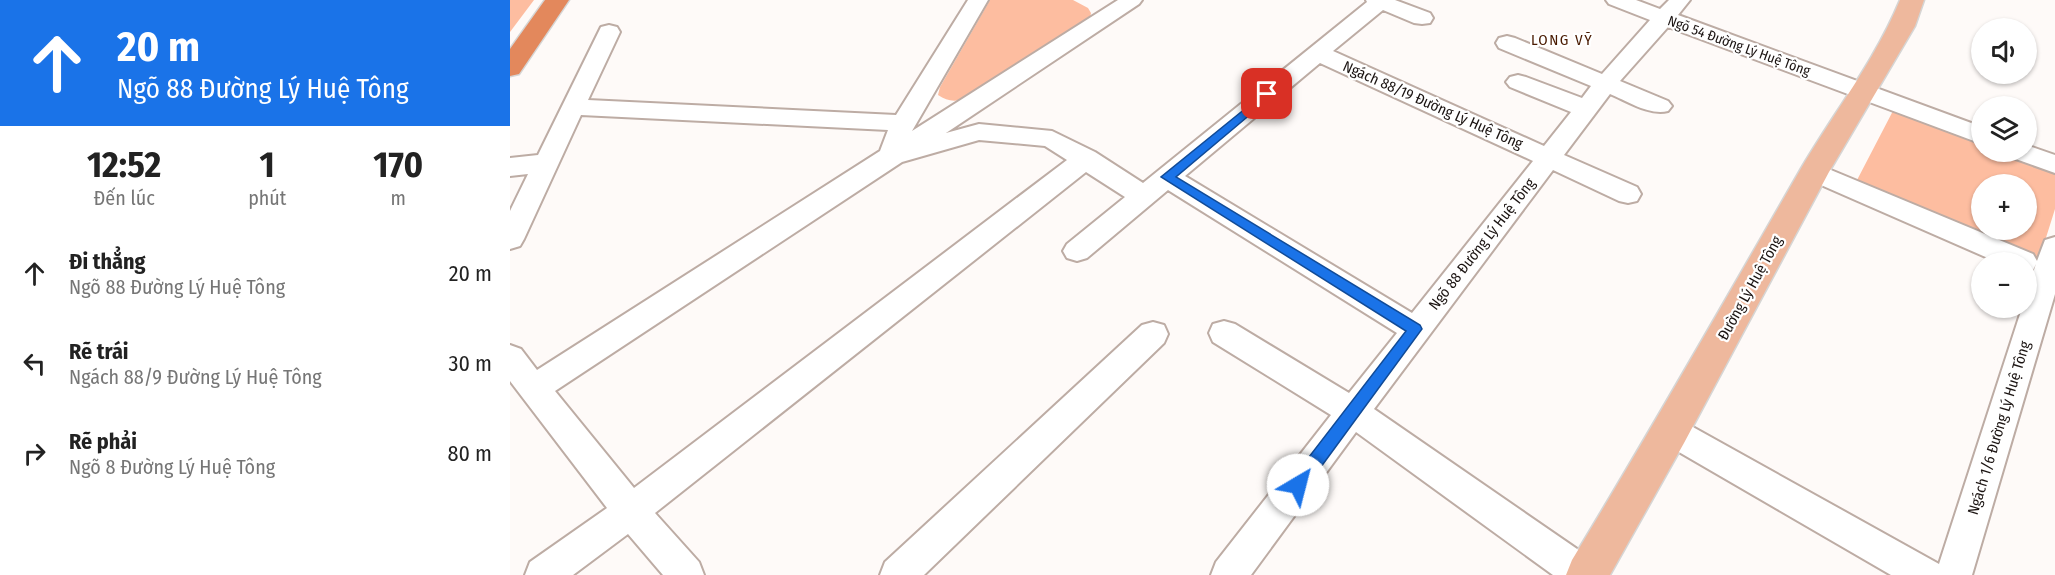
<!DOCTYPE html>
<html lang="vi">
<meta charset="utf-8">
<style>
body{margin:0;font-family:"Fira Sans Condensed",sans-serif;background:#f6f6f6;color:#222;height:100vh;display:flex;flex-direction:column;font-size:22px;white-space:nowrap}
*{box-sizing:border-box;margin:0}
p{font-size:20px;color:#767676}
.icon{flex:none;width:33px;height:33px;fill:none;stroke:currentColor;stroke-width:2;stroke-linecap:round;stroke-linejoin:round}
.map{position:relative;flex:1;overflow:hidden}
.details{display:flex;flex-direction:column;background:#fff;width:510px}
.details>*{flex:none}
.guide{background:#1a73e8;color:#fff;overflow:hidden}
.controls{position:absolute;left:1461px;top:18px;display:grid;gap:12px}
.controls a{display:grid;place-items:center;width:66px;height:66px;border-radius:50%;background:#fff;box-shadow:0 2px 4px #0004;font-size:30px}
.pin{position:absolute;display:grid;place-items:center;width:51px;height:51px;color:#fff;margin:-26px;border-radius:12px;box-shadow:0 3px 9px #0006}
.me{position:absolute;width:66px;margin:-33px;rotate:37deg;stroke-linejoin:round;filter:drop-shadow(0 0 4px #0008)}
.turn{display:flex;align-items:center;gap:21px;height:126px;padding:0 18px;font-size:27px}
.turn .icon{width:78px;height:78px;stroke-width:2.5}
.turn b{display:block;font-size:42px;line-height:51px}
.eta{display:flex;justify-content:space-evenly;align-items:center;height:102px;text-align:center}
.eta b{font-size:36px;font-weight:700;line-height:42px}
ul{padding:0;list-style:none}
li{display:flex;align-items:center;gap:18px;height:90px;padding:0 18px}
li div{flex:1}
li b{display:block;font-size:22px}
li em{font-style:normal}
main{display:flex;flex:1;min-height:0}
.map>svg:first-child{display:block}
.green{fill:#fdbda0;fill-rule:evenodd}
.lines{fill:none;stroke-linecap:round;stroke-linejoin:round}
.minor-casing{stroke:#bdaca4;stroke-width:4}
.major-casing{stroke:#d6d5d4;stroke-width:3}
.highway-casing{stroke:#d6d5d4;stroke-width:3}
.minor{fill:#fff;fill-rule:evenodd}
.major{fill:#eeb89d;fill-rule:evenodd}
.highway{fill:#e3885c;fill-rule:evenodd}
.route{fill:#1a73e8;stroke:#114b97;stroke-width:1.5}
.labels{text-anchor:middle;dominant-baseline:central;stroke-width:4.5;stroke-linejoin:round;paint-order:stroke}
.far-street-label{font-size:14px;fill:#1a1311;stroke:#fff}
.far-quarter-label{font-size:15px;letter-spacing:1.5px;fill:#491a01;stroke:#fff}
.street-label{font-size:15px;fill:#1a1311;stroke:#fff}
</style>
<main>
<section class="details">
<div class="guide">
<div class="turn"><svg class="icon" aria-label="ahead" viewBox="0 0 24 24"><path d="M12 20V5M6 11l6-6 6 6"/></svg><div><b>20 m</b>Ngõ 88 Đường Lý Huệ Tông</div></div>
</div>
<div class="eta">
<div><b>12:52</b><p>Đến lúc</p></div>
<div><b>1</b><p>phút</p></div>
<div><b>170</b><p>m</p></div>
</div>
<ul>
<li><svg class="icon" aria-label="ahead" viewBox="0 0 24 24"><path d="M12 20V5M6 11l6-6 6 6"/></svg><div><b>Đi thẳng</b><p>Ngõ 88 Đường Lý Huệ Tông</p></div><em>20 m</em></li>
<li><svg class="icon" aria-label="left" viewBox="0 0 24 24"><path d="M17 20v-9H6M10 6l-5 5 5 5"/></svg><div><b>Rẽ trái</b><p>Ngách 88/9 Đường Lý Huệ Tông</p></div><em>30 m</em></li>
<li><svg class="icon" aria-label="right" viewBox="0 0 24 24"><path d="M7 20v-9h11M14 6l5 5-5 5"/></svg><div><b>Rẽ phải</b><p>Ngõ 8 Đường Lý Huệ Tông</p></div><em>80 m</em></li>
</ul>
</section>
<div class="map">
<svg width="1545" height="575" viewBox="0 0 1545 575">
<rect width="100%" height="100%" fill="#fefaf8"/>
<path class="green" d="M0,0H24L0,32Z
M480,0H563L578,8L581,13L580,18L457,98C446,102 438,102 428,95L430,87Z
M1385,107L1471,141L1472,152H1500L1545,169V209L1529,260L1346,182ZM1472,184H1516V230H1472Z"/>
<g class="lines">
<g class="minor-casing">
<path id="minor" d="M458,0H478L402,131L608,0H632L629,4L436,133L469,124L542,131L585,152L633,183L857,2L856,0H885L920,13L923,18L920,23L912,24L904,23L873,10L823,51L1034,146L1061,112L1000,87L996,82L1000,77L1008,75L1016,77L1072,98L1081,86L989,48L986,43L989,38L997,36L1005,38L1092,74L1140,20L1099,4L1096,0H1126L1150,9L1159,0H1180L1168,15L1472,127V144L1158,27L1110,81L1158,101L1162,106L1158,111C1140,116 1117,101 1100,94L1054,155L1127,187L1131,194L1127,201L1118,203L1109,201L1043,170L864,409L1086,562L1091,575H1043L846,432L741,575H701L706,562L821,415L703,342L699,333L703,324L714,321L725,324L839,393L887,333L658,190L577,258L567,261L557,258L553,251L557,244L615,197L576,172L145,513L189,562L194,575H153L118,534L63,575H15L20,562L97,508L0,381V345L11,349L27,370L370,151L378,130L71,115L14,239L10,246L0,249V211L18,174L0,176V158L28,155L91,27L99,25L107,27L110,32L78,100L386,115ZM810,63L1023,161L902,313L675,176ZM469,140L535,146L557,160L124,488L45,391L392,162Z
M1516,145L1545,155V173L1503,158L1500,152H1516Z
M1304,163L1523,254L1527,261L1535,240L1545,237V294L1462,575H1381L1150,441L1145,431L1150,421L1161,417L1172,421L1429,564L1512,308H1516V293L1526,264L1523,270L1516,272V262H1487L1295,178L1291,172L1295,166Z
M643,322L654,325L658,334L654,343L414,575H370L375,562L632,325Z"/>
</g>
<g class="major-casing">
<path id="major" d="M1390,0H1414L1405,26L1319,172L1174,443L1100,575H1056L1062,560C1140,432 1214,302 1289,172C1322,115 1365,61 1390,0Z"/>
</g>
<g class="highway-casing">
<path id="highway" d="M35,0H59L9,74L0,76V49Z"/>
</g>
<use href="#minor" class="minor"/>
<use href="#major" class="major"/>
<use href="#highway" class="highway"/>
</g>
<path class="route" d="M757,91L761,92V97L666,177L910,325L912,329L794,490L788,492L782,490L780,485L782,479L896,331L651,177Z"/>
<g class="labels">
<g class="far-street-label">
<text transform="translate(1229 46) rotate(20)">Ngõ 54 Đường Lý Huệ Tông</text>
</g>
<g class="far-quarter-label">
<text x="1052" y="40">LONG VỸ</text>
</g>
<g class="street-label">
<text transform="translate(923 105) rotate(24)">Ngách 88/19 Đường Lý Huệ Tông</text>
<text transform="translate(972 244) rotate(-52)">Ngõ 88 Đường Lý Huệ Tông</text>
<text transform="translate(1240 288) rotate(-61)">Đường Lý Huệ Tông</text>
<text transform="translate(1489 428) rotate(-73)">Ngách 1/6 Đường Lý Huệ Tông</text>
</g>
</g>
</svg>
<div class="controls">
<a><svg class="icon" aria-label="sound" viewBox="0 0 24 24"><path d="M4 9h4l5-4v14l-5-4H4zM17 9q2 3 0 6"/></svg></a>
<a><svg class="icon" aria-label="layers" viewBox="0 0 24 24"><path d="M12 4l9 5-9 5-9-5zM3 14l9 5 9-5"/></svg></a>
<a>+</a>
<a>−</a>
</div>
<div class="pin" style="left:757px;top:94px;background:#d93025"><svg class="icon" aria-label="arrive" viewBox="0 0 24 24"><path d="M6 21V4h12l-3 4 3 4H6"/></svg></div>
<svg class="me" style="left:788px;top:485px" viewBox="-20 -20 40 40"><circle r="19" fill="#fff"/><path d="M0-13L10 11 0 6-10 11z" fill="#1a73e8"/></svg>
</div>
</main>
